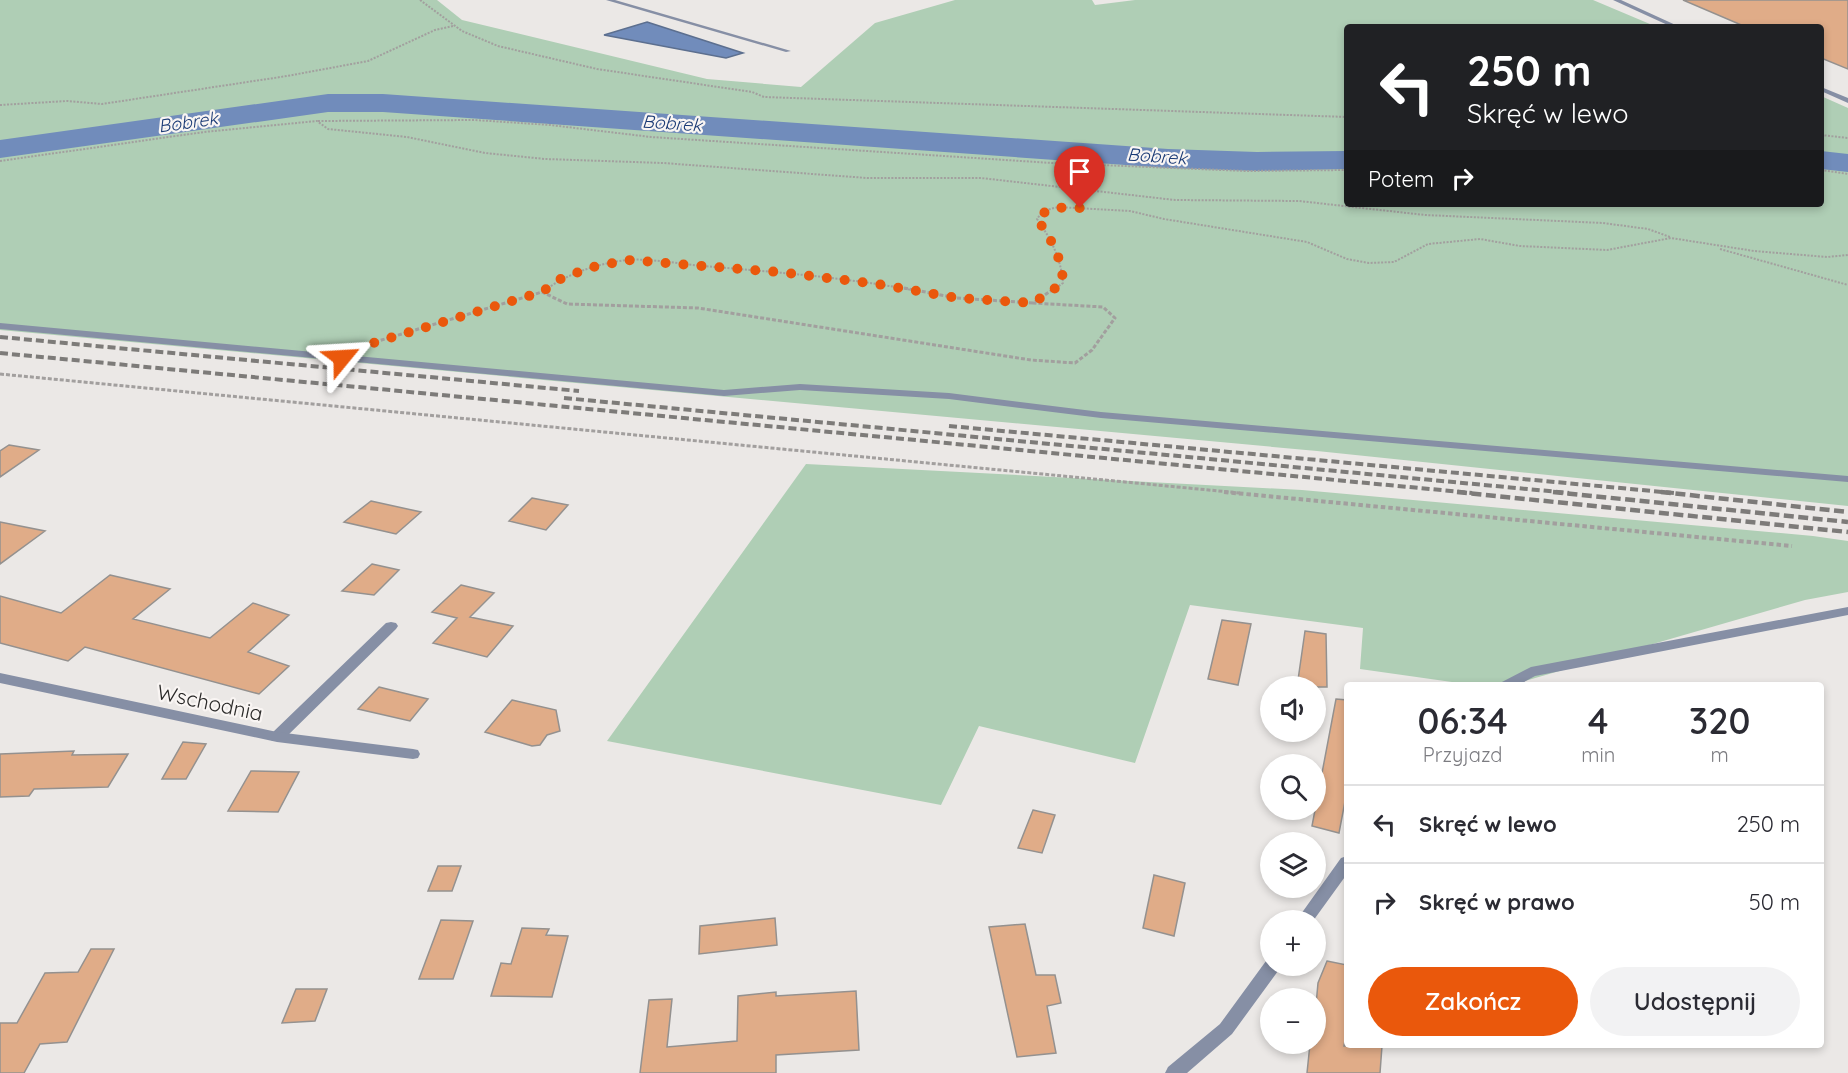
<!DOCTYPE html>
<html lang="pl">
<meta charset="utf-8">
<style>
body{margin:0;font-family:Quicksand,sans-serif;background:#f2f2f3;color:#2b2b33;height:100vh;display:flex;flex-direction:column;font-size:22px;white-space:nowrap}
*{box-sizing:border-box;margin:0}
p{font-size:20px;color:#7c7c81}
.icon{flex:none;width:33px;height:33px;fill:none;stroke:currentColor;stroke-width:2;stroke-linecap:round;stroke-linejoin:round}
.map{position:relative;flex:1;overflow:hidden}
.details{position:absolute;left:1344px;top:682px;width:480px;height:366px;display:flex;flex-direction:column;background:#fff;border-radius:6px;box-shadow:0 3px 9px #0003}
.details>*{flex:none}
.guide{position:absolute;left:1344px;top:24px;width:480px;height:183px;border-radius:6px;box-shadow:0 3px 9px #0003;background:#202124;color:#fff;overflow:hidden}
.controls{position:absolute;left:1260px;top:676px;display:grid;gap:12px}
.controls a{display:grid;place-items:center;width:66px;height:66px;border-radius:50%;background:#fff;box-shadow:0 3px 9px #0003;font-size:30px}
.pin{position:absolute;display:grid;place-items:center;width:51px;height:51px;color:#fff;margin:-62px -26px;border-radius:50% 50% 50% 0;rotate:-45deg;box-shadow:0 0 6px #0007}
.pin .icon{rotate:45deg}
.me{position:absolute;width:66px;margin:-33px;rotate:63deg;stroke-linejoin:round;filter:drop-shadow(0 0 4px #0008)}
.turn{display:flex;align-items:center;gap:21px;height:126px;padding:0 24px;font-size:27px}
.turn .icon{width:78px;height:78px;stroke-width:2.5}
.turn b{display:block;font-size:42px;line-height:51px}
.then{display:flex;align-items:center;height:57px;padding:0 24px;background:#0003;gap:12px;font-size:22px}
.eta{display:flex;justify-content:space-evenly;align-items:center;height:102px;text-align:center}
.eta b{font-size:36px;font-weight:600;line-height:42px}
.action{display:flex;gap:12px;margin-top:auto;padding:12px 24px}
.action a{flex:1;height:69px;border-radius:36px;background:#ea580c;color:#fff;font-size:24px;font-weight:600;line-height:69px;text-align:center}
.action a+a{background:#f2f2f3;color:#2b2b33}
ul{padding:0;list-style:none}
li{display:flex;align-items:center;gap:18px;height:78px;padding:0 24px;border-top:2px solid #e1e1e2}
li div{flex:1}
li b{display:block;font-size:22px}
li em{font-style:normal}
.map>svg:first-child{display:block}
.green{fill:#afceb5}
.water{fill:#718cbb;stroke:#5c6f8f;stroke-width:1.5}
.lines{fill:none;stroke-linecap:round;stroke-linejoin:round}
.river{fill:#718cbb;fill-rule:evenodd}
.building{fill:#e0ac88;stroke:#94918f;stroke-width:1.5}
.path-far2{stroke:#a29f9e;stroke-width:2;stroke-dasharray:2 1.5;stroke-linecap:butt}
.path-far1{stroke:#a29f9e;stroke-width:3;stroke-dasharray:4 2;stroke-linecap:butt}
.path{stroke:#a29f9e;stroke-width:4;stroke-dasharray:4.5 3;stroke-linecap:butt}
.service{fill:#868fa5;fill-rule:evenodd}
.minor{fill:#868fa5;fill-rule:evenodd}
.rail-far1{stroke:#7d7b79;stroke-width:4;stroke-dasharray:8 4;stroke-linecap:butt}
.rail{stroke:#7d7b79;stroke-width:4.5;stroke-dasharray:10 4.5;stroke-linecap:butt}
.route{stroke:#ea580c;stroke-width:10;stroke-dasharray:0 18}
.labels{text-anchor:middle;dominant-baseline:central;stroke-width:4.5;stroke-linejoin:round;paint-order:stroke}
.far-water-label{font-size:18px;font-style:italic;fill:#1a3a75;stroke:#f9f5f3}
.street-label{font-size:21px;fill:#2b2a29;stroke:#f9f5f3}
</style>
<div class="map">
<svg width="1848" height="1073" viewBox="0 0 1848 1073">
<rect width="100%" height="100%" fill="#ebe8e6"/>
<path class="green" d="M0,0H437L462,20L707,79L801,87L875,23L955,0H1092L1095,5L1135,0H1593L1657,27H1347V204H1821V96L1848,108V506L1317,451L0,330Z
M806,464L1302,490L1813,536L1848,541V592L1805,600L1511,685H1473L1360,669L1363,628L1190,605L1135,763L979,726L941,805L607,741Z"/>
<path class="water" d="M647,22L743,53L726,58L604,35Z"/>
<g class="lines">
<path class="river" d="M328,94H383L1168,149L1257,152L1347,151V169L1257,171L1168,168L383,112H328L0,158V140Z
M1821,151L1848,154V172L1821,169Z"/>
</g>
<path class="building" d="M1683,0H1848V69L1821,58V27H1746Z
M9,445L39,450L0,477V451Z
M532,498L568,505L546,530L509,521Z
M371,501L421,512L396,534L344,522Z
M0,522L45,531L0,564Z
M372,564L399,570L374,595L342,591Z
M110,575L170,589L133,619L210,638L253,603L289,615L248,652L289,666L259,694L85,647L68,661L0,643V596L61,613Z
M461,585L494,593L470,617L513,626L487,657L433,643L457,618L432,612Z
M1222,620L1251,624L1238,685L1208,679Z
M1305,631L1326,634L1327,687H1297Z
M379,687L387,689L428,699L410,721L358,709Z
M1336,699L1347,700V791L1339,833L1312,826Z
M512,700L556,710L560,731L547,735L540,745L532,746L485,732Z
M183,742L206,744L186,779H162Z
M74,751L72,755L128,754L108,787L34,789L29,796L0,797V754Z
M251,771L299,772L278,812L228,811Z
M1033,810L1055,815L1042,853L1018,848Z
M438,866H461L452,891H428Z
M1154,875L1185,883L1174,936L1143,928Z
M775,918L777,945L699,954L700,926Z
M441,920L473,921L453,979H419Z
M1025,924L1036,975H1055L1061,1003L1047,1006L1056,1053L1017,1057L989,927Z
M522,928L549,929L546,935L568,936L552,997L491,996L501,963L511,964Z
M91,949H114L67,1042L40,1044L24,1073H0V1023H17L45,973L78,972Z
M1327,961L1347,965V1027L1344,1046H1382L1380,1073H1307L1310,1044H1316V1005L1318,983Z
M296,989H327L315,1021L282,1023Z
M856,991L859,1050L776,1055V1073H640L649,1000L672,999L667,1047L737,1041L738,996L776,992V996Z"/>
<g class="lines">
<path class="path-far2" d="M420,0L462,31L498,46L597,69L752,92L764,97L1347,117
M0,105L67,101L102,104L287,76L368,61L435,30L453,26
M318,121L475,120L550,125L651,137L1052,163L1246,171L1347,170
M1821,135L1848,138
M0,161L204,132L317,121L328,129L407,137L485,153L545,159L663,163L867,178H981L1175,200L1299,201L1425,215L1603,223L1648,229L1670,237
M1821,170L1848,174
M1720,249L1848,285
M545,290C569,273 597,264 626,260C649,258 680,264 703,266C773,272 843,277 912,290
M1053,290L1063,283C1061,258 1051,239 1037,219L1043,211L1058,207L1130,211L1164,219L1307,242L1347,259L1369,263L1394,262L1428,244L1480,239L1520,246L1607,250L1671,238L1754,251L1827,257L1848,255"/>
<path class="path-far1" d="M904,288L957,298L1033,303
M542,292L548,288
M375,342L542,292L567,304L698,308L1031,360L1075,363L1092,350L1115,318L1103,307L1033,303L1055,288
M0,374L1240,493"/>
<path class="path" d="M1224,492L1792,546"/>
<path class="service" d="M606,0H615L791,51L786,52Z
M1613,0H1621L1680,27H1672Z
M1821,87L1848,98V103L1821,91Z
M0,323L724,390L800,384L949,393L1101,412L1848,476V482L1101,418L949,399L800,390L724,396L0,329Z
M1848,607V615L1535,676L1517,686H1498L1500,683L1531,667Z
M391,622L396,623L398,626L396,629L282,741H272L270,737L272,733L386,623Z"/>
<path class="minor" d="M0,673L277,732L413,749L418,750L420,754L418,758L413,759L277,742L0,683Z
M1347,856V874L1313,921H1296L1341,858Z
M1270,959V966H1281L1278,971L1232,1034L1187,1073H1165L1168,1067L1220,1024L1266,961Z"/>
<path class="rail-far1" d="M0,337L579,391
M0,353L1472,493
M564,398L1569,493
M949,426L1674,493"/>
<path class="rail" d="M1457,492L1848,532
M1553,492L1848,522
M1661,492L1848,512"/>
</g>
<g class="lines">
<path class="route" d="M342,358L357,348L542,292L562,278L593,267L628,260L778,272L877,284L957,298L1033,303L1063,283C1062,257 1051,239 1037,219C1048,206 1063,207 1080,208"/>
</g>
<g class="labels">
<g class="far-water-label">
<text transform="translate(188 122) rotate(-8)">Bobrek</text>
<text transform="translate(672 123) rotate(4)">Bobrek</text>
<text transform="translate(1157 156) rotate(4)">Bobrek</text>
</g>
<g class="street-label">
<text transform="translate(210 702) rotate(12)">Wschodnia</text>
</g>
</g>
</svg>
<div class="controls">
<a><svg class="icon" aria-label="sound" viewBox="0 0 24 24"><path d="M4 9h4l5-4v14l-5-4H4zM17 9q2 3 0 6"/></svg></a>
<a><svg class="icon" aria-label="search" viewBox="0 0 24 24"><circle cx="10" cy="10" r="6"/><path d="M15 15l6 6"/></svg></a>
<a><svg class="icon" aria-label="layers" viewBox="0 0 24 24"><path d="M12 4l9 5-9 5-9-5zM3 14l9 5 9-5"/></svg></a>
<a>+</a>
<a>−</a>
</div>
<div class="pin" style="left:1080px;top:208px;background:#d93025"><svg class="icon" aria-label="arrive" viewBox="0 0 24 24"><path d="M6 21V4h12l-3 4 3 4H6"/></svg></div>
<svg class="me" style="left:342px;top:358px" viewBox="-20 -20 40 40"><path d="M0-17L14 15 0 8-14 15z" fill="#ea580c" stroke="#fff" stroke-width="4"/></svg>
<div class="guide">
<div class="turn"><svg class="icon" aria-label="left" viewBox="0 0 24 24"><path d="M17 20v-9H6M10 6l-5 5 5 5"/></svg><div><b>250 m</b>Skręć w lewo</div></div>
<div class="then">Potem<svg class="icon" aria-label="right" viewBox="0 0 24 24"><path d="M7 20v-9h11M14 6l5 5-5 5"/></svg></div>
</div>
<section class="details">
<div class="eta">
<div><b>06:34</b><p>Przyjazd</p></div>
<div><b>4</b><p>min</p></div>
<div><b>320</b><p>m</p></div>
</div>
<ul>
<li><svg class="icon" aria-label="left" viewBox="0 0 24 24"><path d="M17 20v-9H6M10 6l-5 5 5 5"/></svg><div><b>Skręć w lewo</b></div><em>250 m</em></li>
<li><svg class="icon" aria-label="right" viewBox="0 0 24 24"><path d="M7 20v-9h11M14 6l5 5-5 5"/></svg><div><b>Skręć w prawo</b></div><em>50 m</em></li>
</ul>
<div class="action"><a>Zakończ</a><a>Udostępnij</a></div>
</section>
</div>
